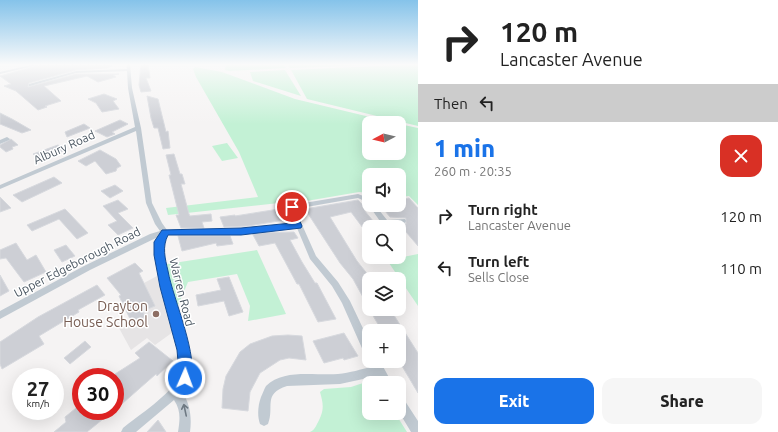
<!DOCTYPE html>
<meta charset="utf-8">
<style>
body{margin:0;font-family:Ubuntu,sans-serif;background:#f6f6f6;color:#222;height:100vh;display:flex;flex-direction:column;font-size:15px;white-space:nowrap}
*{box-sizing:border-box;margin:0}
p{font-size:13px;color:#767676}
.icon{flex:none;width:22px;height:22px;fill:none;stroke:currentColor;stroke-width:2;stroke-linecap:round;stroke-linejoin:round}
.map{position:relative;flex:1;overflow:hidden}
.sheet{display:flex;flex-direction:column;background:#fff;width:360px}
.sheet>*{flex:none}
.hud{background:#fff;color:#222;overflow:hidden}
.needle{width:26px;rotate:263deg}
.tools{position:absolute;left:362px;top:116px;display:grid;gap:8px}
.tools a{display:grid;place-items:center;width:44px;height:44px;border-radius:8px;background:#fff;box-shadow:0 4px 16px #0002;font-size:20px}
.speed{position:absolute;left:12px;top:368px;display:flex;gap:8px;font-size:20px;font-weight:700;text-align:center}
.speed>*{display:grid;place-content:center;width:52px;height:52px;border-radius:50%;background:#fff;box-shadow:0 4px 16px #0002;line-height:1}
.speed small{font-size:10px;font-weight:400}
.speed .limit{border:6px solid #d22;background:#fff;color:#111}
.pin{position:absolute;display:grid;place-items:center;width:34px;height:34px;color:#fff;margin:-17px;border:2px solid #fff;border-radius:50%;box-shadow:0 1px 4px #0007}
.me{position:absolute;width:44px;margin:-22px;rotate:2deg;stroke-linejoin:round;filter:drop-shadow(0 0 3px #0008)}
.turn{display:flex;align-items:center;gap:14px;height:84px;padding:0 16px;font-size:18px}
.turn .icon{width:52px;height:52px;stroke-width:2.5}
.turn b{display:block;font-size:28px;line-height:34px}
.then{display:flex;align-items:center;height:38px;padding:0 16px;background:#0003;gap:8px;font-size:15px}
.round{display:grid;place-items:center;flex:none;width:42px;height:42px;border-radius:12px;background:#f6f6f6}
.overview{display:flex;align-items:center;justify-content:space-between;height:68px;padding:0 16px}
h1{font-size:24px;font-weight:800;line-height:30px;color:#1a73e8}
.cta{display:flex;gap:8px;margin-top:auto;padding:8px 16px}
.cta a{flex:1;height:46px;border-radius:12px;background:#1a73e8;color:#fff;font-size:16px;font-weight:800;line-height:46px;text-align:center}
.cta a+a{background:#f6f6f6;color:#222}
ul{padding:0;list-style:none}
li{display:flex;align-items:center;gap:12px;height:52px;padding:0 16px}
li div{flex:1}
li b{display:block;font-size:15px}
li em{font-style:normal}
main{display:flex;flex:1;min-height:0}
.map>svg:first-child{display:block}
.education{fill:#e6e4e5}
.green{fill:#c3f1d5}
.building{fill:#cdcfd5;stroke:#d7d9de}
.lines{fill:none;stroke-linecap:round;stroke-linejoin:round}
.minor{fill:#c1cad2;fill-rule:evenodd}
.oneway{stroke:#6e7983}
.route{fill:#1a73e8;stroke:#114b97}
.education-dot{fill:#8d6e63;stroke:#fff;stroke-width:1.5}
.labels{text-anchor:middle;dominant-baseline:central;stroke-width:3;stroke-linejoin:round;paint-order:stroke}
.street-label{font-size:12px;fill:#4a5661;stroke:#fff}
.near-education-label{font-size:14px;fill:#785e54;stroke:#fff;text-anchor:end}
</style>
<main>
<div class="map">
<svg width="418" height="432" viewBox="0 0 418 432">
<rect width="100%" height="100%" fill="#f5f3f3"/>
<path class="education" d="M157,276L173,332L155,345L147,338L131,350L119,328L145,317L143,311L154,306L144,283Z"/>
<path class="green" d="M226,64H283L286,68L229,71L225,70Z
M288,64H405L290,68Z
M418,64V126L307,99L291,70Z
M195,67L222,72L295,99L395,123H369V153H399V124L418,128V205L409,196L399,197V175H369V193L359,192L283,205L279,203L168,215L166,208L258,197L239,152L196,77L193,69Z
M285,70L301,96L253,81L250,72Z
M227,143L238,158L222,161L212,146Z
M257,250L286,314L248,321L250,306L237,274L188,282L174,315L161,265Z
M418,254V306L389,263L405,260L403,257Z
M369,381L373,383H369V413H395L407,432H310C314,430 315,428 317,424C324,411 324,406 320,392L324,389L351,387Z"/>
<path class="building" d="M43,64H112V66L107,68L76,70L29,83L28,87L76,74H119L113,75L116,77L98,82L87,76L44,86L61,101L45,106L47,107L38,110L16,91L4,86L11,84L0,76Z
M141,64H149L148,70H149L150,78H146L151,91L141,92L139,85Z
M104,94L117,99L113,101L119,109L102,112L96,103L88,99Z
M147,96L158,99L166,132L168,131L170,148L163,149L158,128H154L151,118Z
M0,113L12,119L31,130L22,133L0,124Z
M120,120L128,124L112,132L115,134L107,137L95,131Z
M84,124L90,128L67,137L65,132Z
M11,139L18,145L12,147L13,149L6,152L0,147V145Z
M58,145L66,150L41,160L33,154Z
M100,150L116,159L121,166L117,168L116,171L106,174L95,161L86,166L78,161Z
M174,154L180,174H182L185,184H181L189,214L190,216L211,214L212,221L202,222L204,228H181L176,215H179L169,175H171L166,155Z
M54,177L62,183L22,202L13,195Z
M115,185L123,191L110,198L101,191Z
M0,197L11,208L0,212Z
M409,198L418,208V246L400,225L406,224V218L390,217L380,205H399V200Z
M118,200L128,209L118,213L133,228L118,235L108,225L117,221L103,206Z
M358,200L367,209L364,210L378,227H369V236L351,212L330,217L357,261L369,276V308L353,279L340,263L305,209Z
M285,208L291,219L248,226L224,227L220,217L235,215V216Z
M65,209L88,233L77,239L59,219L32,231L27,225Z
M294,232L298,238L290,240L302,262L315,283H317L336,319L318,322L299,284H297L275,243L259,246L252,233Z
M178,236H230L233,244L217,246L216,243L182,251Z
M16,243L27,260L36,255L46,272L24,282L6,258L0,259V250Z
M66,245L75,256L62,262L54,250Z
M135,263L143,271L139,273L155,306L143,311L145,317L132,323L119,296L121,295L107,278Z
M0,275L9,291L0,296Z
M229,277L243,312L229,316L224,301L198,306L196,295L221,290L217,279Z
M97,285L105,295L78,310L79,312L39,336L44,344L2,369L0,364V342L38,317Z
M369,309H390L418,353V393L399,361V331H382Z
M344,333L358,356L344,360L343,358L324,363L313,341Z
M288,335L302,336L306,360L289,358L280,360L260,373L250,392L248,411L222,408L223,389L226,376L240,352L250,344L272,336Z
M85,341L91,347L70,364L64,358Z
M149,342L173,361L157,376L156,374L115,410V374L140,358L135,353Z
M81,404V411H113L87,432H54L66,422L65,417Z
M158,420L166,432H147Z"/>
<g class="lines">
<path class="minor" d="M35,64H42L0,74V72Z
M126,64H130L132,88L141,128L152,203L162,223L167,230H231L295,224L288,208L292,205L358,194L366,197L369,199V205H375L387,220L405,219L406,221L405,223L391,225L393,227H385C376,218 370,202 358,198L295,209L316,256L338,282L350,301L369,341V357L365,355L342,303L332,286L310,259L297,228L276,229L231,234H167C147,264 196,337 191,372C190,379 186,386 182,391C190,404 192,417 190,432H178C180,420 181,410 174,400L136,432H121L123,428C139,415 170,395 179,377C187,361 171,322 166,306C162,294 159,282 157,270C155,259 152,247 158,237L90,270L0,319V311L84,266L150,234L160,231L155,224L146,203L136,131L0,189V185L135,127L128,88L127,71L76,73L30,86H29V84L76,71L127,69Z
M7,137L10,139L9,140L0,144V140Z
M369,361H380L392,383H381L377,376L340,384L287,386C262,394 275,407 268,424L264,426L260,424C257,416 258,405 261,397C263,393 264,389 266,386C284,368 316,376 338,374C350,373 361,369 372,367Z
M399,396L403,398L418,421V432H411L399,412Z"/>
</g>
<defs><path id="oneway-shaft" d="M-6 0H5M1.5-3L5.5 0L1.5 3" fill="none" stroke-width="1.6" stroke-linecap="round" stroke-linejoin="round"/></defs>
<use class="oneway" href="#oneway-shaft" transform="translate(185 410) rotate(-102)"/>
<linearGradient id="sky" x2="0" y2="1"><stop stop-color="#85c3ea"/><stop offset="0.52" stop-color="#fafafa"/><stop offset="1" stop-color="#fafafa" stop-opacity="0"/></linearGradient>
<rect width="418" height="124" fill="url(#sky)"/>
<path class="route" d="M292,204L296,207L295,210L302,226L301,228L241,235H168C162,247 165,258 168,271C173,299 200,358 190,383L185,385L180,383L178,378L179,373L177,350L160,287L154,255V242L162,230L241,228L292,223L286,210L289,205Z"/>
<circle class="education-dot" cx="156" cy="314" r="4"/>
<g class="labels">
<g class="street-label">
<text transform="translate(64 147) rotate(-24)">Albury Road</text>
<text transform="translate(77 262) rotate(-27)">Upper Edgeborough Road</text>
<text transform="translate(182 292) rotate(76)">Warren Road</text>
</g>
<g class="near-education-label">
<text x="148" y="306">Drayton<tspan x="148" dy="16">House School</tspan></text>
</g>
</g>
</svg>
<div class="tools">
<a><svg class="needle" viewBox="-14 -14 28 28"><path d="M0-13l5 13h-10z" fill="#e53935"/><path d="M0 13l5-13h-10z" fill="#767676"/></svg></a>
<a><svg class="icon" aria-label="sound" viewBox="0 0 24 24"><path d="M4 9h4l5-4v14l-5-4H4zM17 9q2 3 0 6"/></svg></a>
<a><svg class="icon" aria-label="search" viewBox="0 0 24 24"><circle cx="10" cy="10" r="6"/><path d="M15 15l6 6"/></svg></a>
<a><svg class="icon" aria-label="layers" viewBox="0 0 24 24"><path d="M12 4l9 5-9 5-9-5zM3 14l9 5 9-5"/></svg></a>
<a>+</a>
<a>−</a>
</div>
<div class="speed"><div>27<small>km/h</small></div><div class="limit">30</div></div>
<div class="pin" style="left:292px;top:207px;background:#d93025"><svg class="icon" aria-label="arrive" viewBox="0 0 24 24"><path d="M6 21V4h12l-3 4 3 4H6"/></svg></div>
<svg class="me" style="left:185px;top:378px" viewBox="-20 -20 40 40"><circle r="17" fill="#1a73e8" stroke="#fff" stroke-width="3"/><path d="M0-11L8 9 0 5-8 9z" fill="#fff"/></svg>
</div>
<section class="sheet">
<div class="hud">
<div class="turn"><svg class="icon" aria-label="right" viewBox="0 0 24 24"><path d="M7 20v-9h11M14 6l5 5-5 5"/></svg><div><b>120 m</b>Lancaster Avenue</div></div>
<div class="then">Then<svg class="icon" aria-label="left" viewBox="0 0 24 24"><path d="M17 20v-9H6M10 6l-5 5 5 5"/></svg></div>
</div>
<div class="overview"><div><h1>1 min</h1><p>260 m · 20:35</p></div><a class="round" style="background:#d93025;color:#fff"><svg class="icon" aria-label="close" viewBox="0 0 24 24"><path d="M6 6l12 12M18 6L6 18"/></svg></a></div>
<ul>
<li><svg class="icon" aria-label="right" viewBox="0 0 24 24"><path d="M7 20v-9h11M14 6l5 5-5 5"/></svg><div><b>Turn right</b><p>Lancaster Avenue</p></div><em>120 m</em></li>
<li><svg class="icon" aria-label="left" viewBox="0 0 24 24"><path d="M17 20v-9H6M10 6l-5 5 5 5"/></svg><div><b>Turn left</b><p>Sells Close</p></div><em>110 m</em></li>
</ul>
<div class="cta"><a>Exit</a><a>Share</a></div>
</section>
</main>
